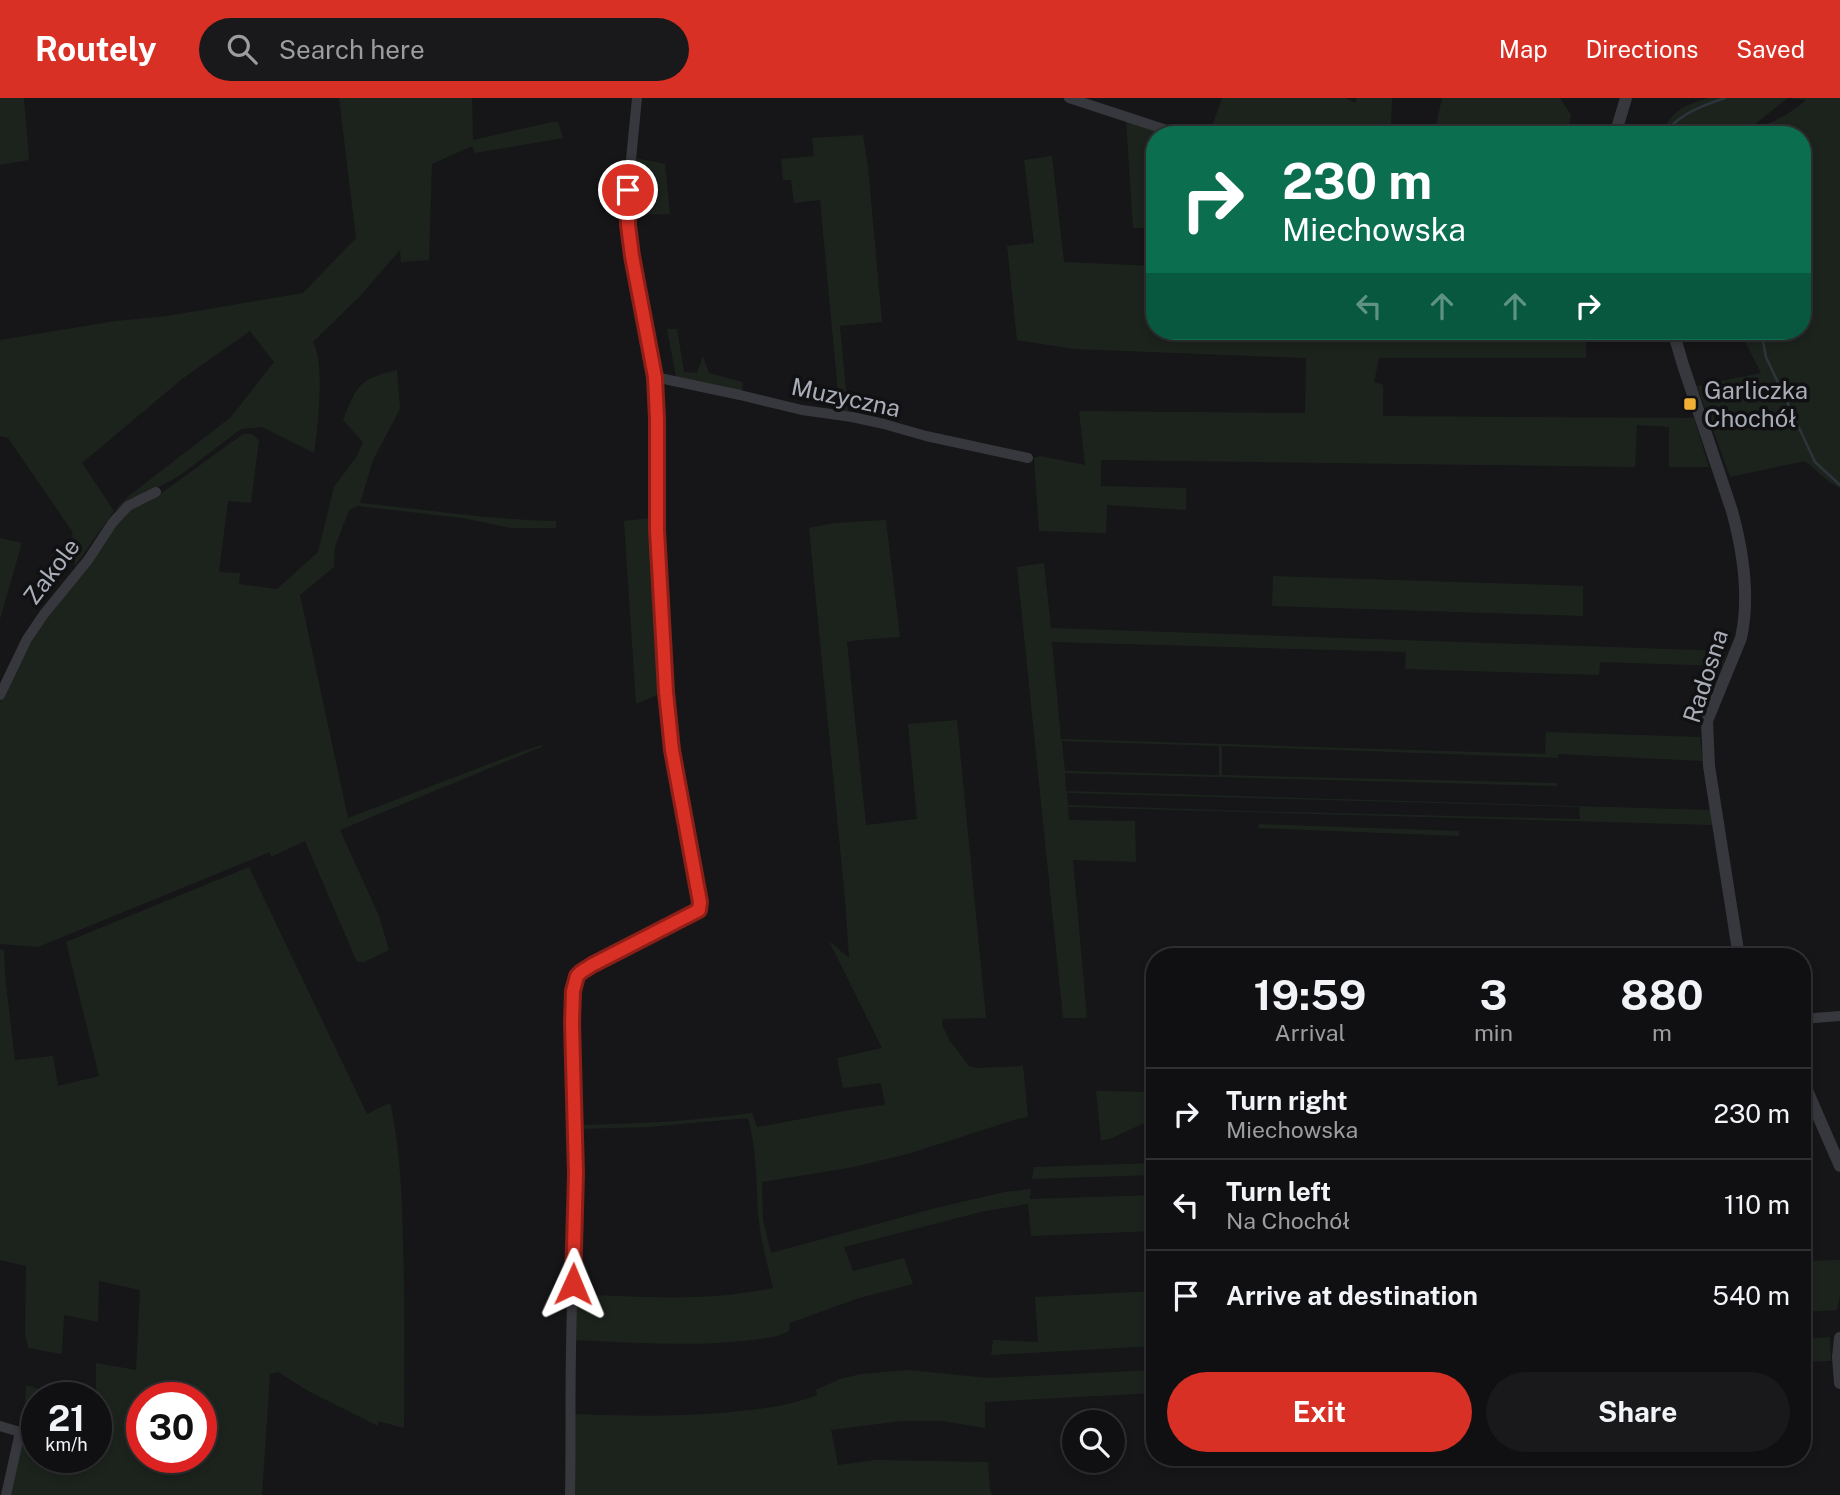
<!DOCTYPE html>
<meta charset="utf-8">
<style>
body{margin:0;font-family:"Public Sans",sans-serif;background:#19191b;color:#f1f3f6;height:100vh;display:flex;flex-direction:column;font-size:26px;white-space:nowrap}
*{box-sizing:border-box;margin:0}
p{font-size:23px;color:#9c9d9f}
.icon{flex:none;width:38px;height:38px;fill:none;stroke:currentColor;stroke-width:2;stroke-linecap:round;stroke-linejoin:round}
.map{position:relative;flex:1;overflow:hidden}
.panel{position:absolute;left:1146px;top:850px;width:665px;height:518px;display:flex;flex-direction:column;background:#101012;border-radius:28px;box-shadow:0 4px 10px #0003,0 0 0 2px #303032}
.panel>*{flex:none}
.hud{position:absolute;left:1146px;top:28px;width:665px;height:214px;border-radius:28px;box-shadow:0 4px 10px #0003,0 0 0 2px #303032;background:#0b6e4f;color:#fff;overflow:hidden}
.fabs{position:absolute;left:1062px;top:1312px;display:grid;gap:14px}
.fabs a{display:grid;place-items:center;width:63px;height:63px;border-radius:50%;background:#101012;box-shadow:0 4px 10px #0003,0 0 0 2px #303032;font-size:35px}
.speed{position:absolute;left:21px;top:1284px;display:flex;gap:14px;font-size:35px;font-weight:700;text-align:center}
.speed>*{display:grid;place-content:center;width:91px;height:91px;border-radius:50%;background:#101012;box-shadow:0 4px 10px #0003,0 0 0 2px #303032;line-height:1}
.speed small{font-size:18px;font-weight:400}
.speed .limit{border:10px solid #d22;background:#fff;color:#111}
.pin{position:absolute;display:grid;place-items:center;width:60px;height:60px;color:#fff;margin:-30px;border:4px solid #fff;border-radius:50%;box-shadow:0 2px 7px #0007}
.me{position:absolute;width:77px;margin:-38px;rotate:1deg;stroke-linejoin:round;filter:drop-shadow(0 0 5px #0008)}
.turn{display:flex;align-items:center;gap:24px;height:147px;padding:0 21px;font-size:32px}
.turn .icon{width:91px;height:91px;stroke-width:2.5}
.turn b{display:block;font-size:49px;line-height:60px}
.lanes{display:flex;align-items:center;height:66px;padding:0 21px;background:#0003;justify-content:center;gap:35px;direction:ltr}
.lanes .off{opacity:.35}
.eta{display:flex;justify-content:space-evenly;align-items:center;height:119px;text-align:center}
.eta b{font-size:42px;font-weight:700;line-height:49px}
.button{display:flex;gap:14px;margin-top:auto;padding:14px 21px}
.button a{flex:1;height:80px;border-radius:42px;background:#d93025;color:#fff;font-size:28px;font-weight:700;line-height:80px;text-align:center}
.button a+a{background:#19191b;color:#f1f3f6}
ul{padding:0;list-style:none}
li{display:flex;align-items:center;gap:21px;height:91px;padding:0 21px;border-top:2px solid #303032}
li div{flex:1}
li b{display:block;font-size:26px}
li em{font-style:normal}
header{display:flex;align-items:center;gap:42px;box-sizing:border-box;height:98px;padding:0 35px;background:#d93025;color:#fff}
header strong{font-size:33px}
nav{display:flex;gap:38px;margin-inline-start:auto;font-size:24px}
.search{width:490px;height:63px;background:#19191b;display:flex;align-items:center;gap:18px;box-sizing:border-box;padding:0 24px;border-radius:38px;color:#9c9d9f;font-size:26px}
.map>svg:first-child{display:block}
.green{fill:#1c231d;fill-rule:evenodd}
.lines{fill:none;stroke-linecap:round;stroke-linejoin:round}
.stream{stroke:#2c353c;stroke-width:2.5}
.minor{stroke:#37383d;stroke-width:10}
.tertiary{stroke:#37383d;stroke-width:12}
.route-casing{stroke:#8d1f18;stroke-width:18}
.route{stroke:#d93025;stroke-width:12}
.poi-dot{fill:#f2b134;stroke:#111113;stroke-width:2.5}
.labels{text-anchor:middle;dominant-baseline:central;stroke-width:7;stroke-linejoin:round;paint-order:stroke}
.poi-label{font-size:24px;fill:#a8adb8;stroke:#111113;text-anchor:start}
.street-label{font-size:24px;fill:#a8adb8;stroke:#111113}
</style>
<header>
<strong>Routely</strong>
<div class="search"><svg class="icon" aria-label="search" viewBox="0 0 24 24"><circle cx="10" cy="10" r="6"/><path d="M15 15l6 6"/></svg>Search here</div>
<nav><a>Map</a><a>Directions</a><a>Saved</a></nav>
</header>
<div class="map">
<svg width="1840" height="1397" viewBox="0 0 1840 1397">
<rect width="100%" height="100%" fill="#161618"/>
<path class="green" d="M0,0H24L29,62L0,67Z
M339,0H472L473,42L552,24H558L563,40L475,55L472,48L432,66L429,162L401,164L400,152L361,197L313,244C325,264 318,331 314,355L262,329L241,331L179,378L114,413L75,468L72,433L8,340L0,338V242L116,223L167,218L303,195L356,140ZM250,233L274,264L231,319L130,397L114,413L82,365L182,281Z
M1222,0H1345L1355,5L1357,0H1392L1391,27L1415,37H1209Z
M1442,0H1560L1571,17L1568,37H1495L1487,33L1435,32Z
M1708,0H1788L1750,30C1773,26 1788,17 1806,2L1788,0H1840V390L1829,384L1805,363L1730,379L1697,288L1761,275L1740,234L1680,239L1678,233H1802V37H1661C1672,12 1683,8 1708,0Z
M1126,22L1163,36L1155,37V130H1133Z
M863,37L868,69L882,224L840,228L848,314L840,315L820,102L794,105L791,82H783L781,61L814,58L812,40Z
M1052,58L1064,164L1155,168V233H1586V260H1379L1374,284L1383,287V318L1694,320L1709,369H1669V329L1637,327L1635,369L1101,362V388L1186,390V412L1107,407L1106,435L1039,433L1034,360L1040,358L1085,367L1079,313L1305,315L1306,260L1073,251L1017,242L1007,148L1034,145L1024,62Z
M635,60L665,66L670,116L631,117Z
M667,231H677L684,274L697,275L703,258L709,275L742,284L743,295L676,279Z
M397,272L400,311L373,362L360,405C425,411 490,422 556,423V430H511L462,420L358,408L349,412L335,449L334,469L300,497L348,720L523,653L542,647L541,649L340,732L379,818L389,852L364,864H357L305,743L271,759L270,754L38,849L0,846V605L40,527L111,430L129,411L159,397L243,336H252L259,342L251,405L228,403L219,474L240,475L239,486L277,491L318,454L334,389L357,358L363,344L343,322C357,287 359,281 397,272Z
M651,420L664,594L636,606L624,423Z
M886,422L900,539L859,542L847,544L866,727L917,721L908,626L957,622L986,920L943,921L942,927L950,943L969,968L977,970L1023,968L1028,1019L1017,1021L911,1055L854,1069L762,1084L763,1122L771,1155L936,1110L1004,1094L1031,1091L1030,1101L1155,1097V1133L1031,1138L1028,1106L985,1113L844,1149L853,1173L904,1160L913,1186L859,1200L790,1225L789,1233C774,1241 758,1241 742,1243C686,1249 629,1244 573,1242L575,1196C641,1199 708,1204 773,1190C767,1165 760,1140 758,1114C756,1082 757,1052 748,1020L648,1029L578,1031V1027C637,1026 694,1023 752,1015L757,1029C800,1022 842,1012 885,1007L881,985L843,990L837,960L882,950L829,843L849,860L845,801L809,430L834,425Z
M0,440L22,445L0,521Z
M1044,465L1051,530L1726,553L1723,568L1600,564L1599,577L1405,571L1406,554L1052,544L1061,641L1545,656L1546,634L1700,639L1703,663L1558,656V660L1222,648V677L1557,685V688L1065,675L1066,693L1711,712L1713,727L1068,709L1069,722L1135,723L1136,764L1073,762L1087,920H1063L1017,469ZM1062,643L1219,648V677L1065,673ZM1067,695L1579,709L1580,721L1248,713L1068,707Z
M1273,478L1583,488V518L1272,508Z
M1259,726L1459,733V738L1258,730Z
M249,769L367,1016L389,1005L391,1008C400,1053 402,1096 403,1142C405,1204 404,1267 404,1330L378,1323V1328L310,1294L278,1274L270,1276L262,1397H8L19,1352L27,1341L37,1343V1360H96V1265L136,1272L140,1192L99,1183L98,1224L64,1217L62,1256L28,1250L25,1235L26,1168L0,1162V851L4,852L5,877L15,962L53,958L58,988L99,978L66,844ZM142,1300H201V1360H142Z
M1096,993L1155,994V1020L1112,1040L1101,1043Z
M1155,1065V1077L1032,1081L1034,1069Z
M1840,1162V1196L1837,1212L1803,1214V1163Z
M1155,1193V1248L991,1257L993,1242L1038,1244L1035,1199Z
M1830,1239L1831,1263L1803,1264V1241Z
M908,1272L988,1280L1155,1272V1295L985,1304V1330L942,1323H901L831,1332L838,1367L876,1362L988,1364L990,1391L992,1397H573L574,1316C627,1318 679,1319 732,1314C762,1311 789,1308 817,1297L816,1292L840,1281L861,1276Z
M26,1287L60,1297V1300H37V1335L24,1333Z"/>
<g class="lines">
<path class="stream" d="M1666,37C1673,18 1706,6 1725,0
M1761,233L1766,259L1815,364L1840,387"/>
<path class="minor" d="M1069,0L1182,37
M655,279L740,297L802,312L852,319L884,326L926,338L1028,360
M0,597L27,541L44,516L88,462L113,424L128,408L156,394
M1802,921L1840,918
M0,1328L20,1334L6,1397
M570,1397C571,1349 570,1301 571,1254C572,1163 578,1073 574,983C573,959 566,891 581,874L699,812L700,804L672,652L666,594L657,432V321L655,279L636,183L628,127V92L637,0"/>
<path class="tertiary" d="M1615,37L1626,0
M1673,233L1683,267L1732,413C1743,453 1750,499 1741,540L1707,623L1709,668L1739,859
M1802,981L1840,1068
M1840,1240L1838,1259L1840,1285"/>
</g>
<g class="lines">
<g class="route-casing">
<path id="route" d="M573,1186L576,1076L572,925L573,893L577,878L581,874L592,867L699,812L700,804L672,652L666,594L657,432V321L655,279L632,158L628,127V92"/>
</g>
<use href="#route" class="route"/>
</g>
<rect class="poi-dot" x="1683" y="299" width="14" height="14" rx="3.5"/>
<g class="labels">
<g class="poi-label">
<text x="1704" y="292">Garliczka<tspan x="1704" dy="28">Chochół</tspan></text>
</g>
<g class="street-label">
<text transform="translate(846 299) rotate(12)">Muzyczna</text>
<text transform="translate(51 473) rotate(-53)">Zakole</text>
<text transform="translate(1705 578) rotate(-72)">Radosna</text>
</g>
</g>
</svg>
<div class="fabs">
<a><svg class="icon" aria-label="search" viewBox="0 0 24 24"><circle cx="10" cy="10" r="6"/><path d="M15 15l6 6"/></svg></a>
</div>
<div class="speed"><div>21<small>km/h</small></div><div class="limit">30</div></div>
<div class="pin" style="left:628px;top:92px;background:#d93025"><svg class="icon" aria-label="arrive" viewBox="0 0 24 24"><path d="M6 21V4h12l-3 4 3 4H6"/></svg></div>
<svg class="me" style="left:573px;top:1186px" viewBox="-20 -20 40 40"><path d="M0-17L14 15 0 8-14 15z" fill="#d93025" stroke="#fff" stroke-width="4"/></svg>
<div class="hud">
<div class="turn"><svg class="icon" aria-label="right" viewBox="0 0 24 24"><path d="M7 20v-9h11M14 6l5 5-5 5"/></svg><div><b>230 m</b>Miechowska</div></div>
<div class="lanes"><svg class="icon off" aria-label="left" viewBox="0 0 24 24"><path d="M17 20v-9H6M10 6l-5 5 5 5"/></svg><svg class="icon off" aria-label="ahead" viewBox="0 0 24 24"><path d="M12 20V5M6 11l6-6 6 6"/></svg><svg class="icon off" aria-label="ahead" viewBox="0 0 24 24"><path d="M12 20V5M6 11l6-6 6 6"/></svg><svg class="icon" aria-label="right" viewBox="0 0 24 24"><path d="M7 20v-9h11M14 6l5 5-5 5"/></svg></div>
</div>
<section class="panel">
<div class="eta">
<div><b>19:59</b><p>Arrival</p></div>
<div><b>3</b><p>min</p></div>
<div><b>880</b><p>m</p></div>
</div>
<ul>
<li><svg class="icon" aria-label="right" viewBox="0 0 24 24"><path d="M7 20v-9h11M14 6l5 5-5 5"/></svg><div><b>Turn right</b><p>Miechowska</p></div><em>230 m</em></li>
<li><svg class="icon" aria-label="left" viewBox="0 0 24 24"><path d="M17 20v-9H6M10 6l-5 5 5 5"/></svg><div><b>Turn left</b><p>Na Chochół</p></div><em>110 m</em></li>
<li><svg class="icon" aria-label="arrive" viewBox="0 0 24 24"><path d="M6 21V4h12l-3 4 3 4H6"/></svg><div><b>Arrive at destination</b></div><em>540 m</em></li>
</ul>
<div class="button"><a>Exit</a><a>Share</a></div>
</section>
</div>
